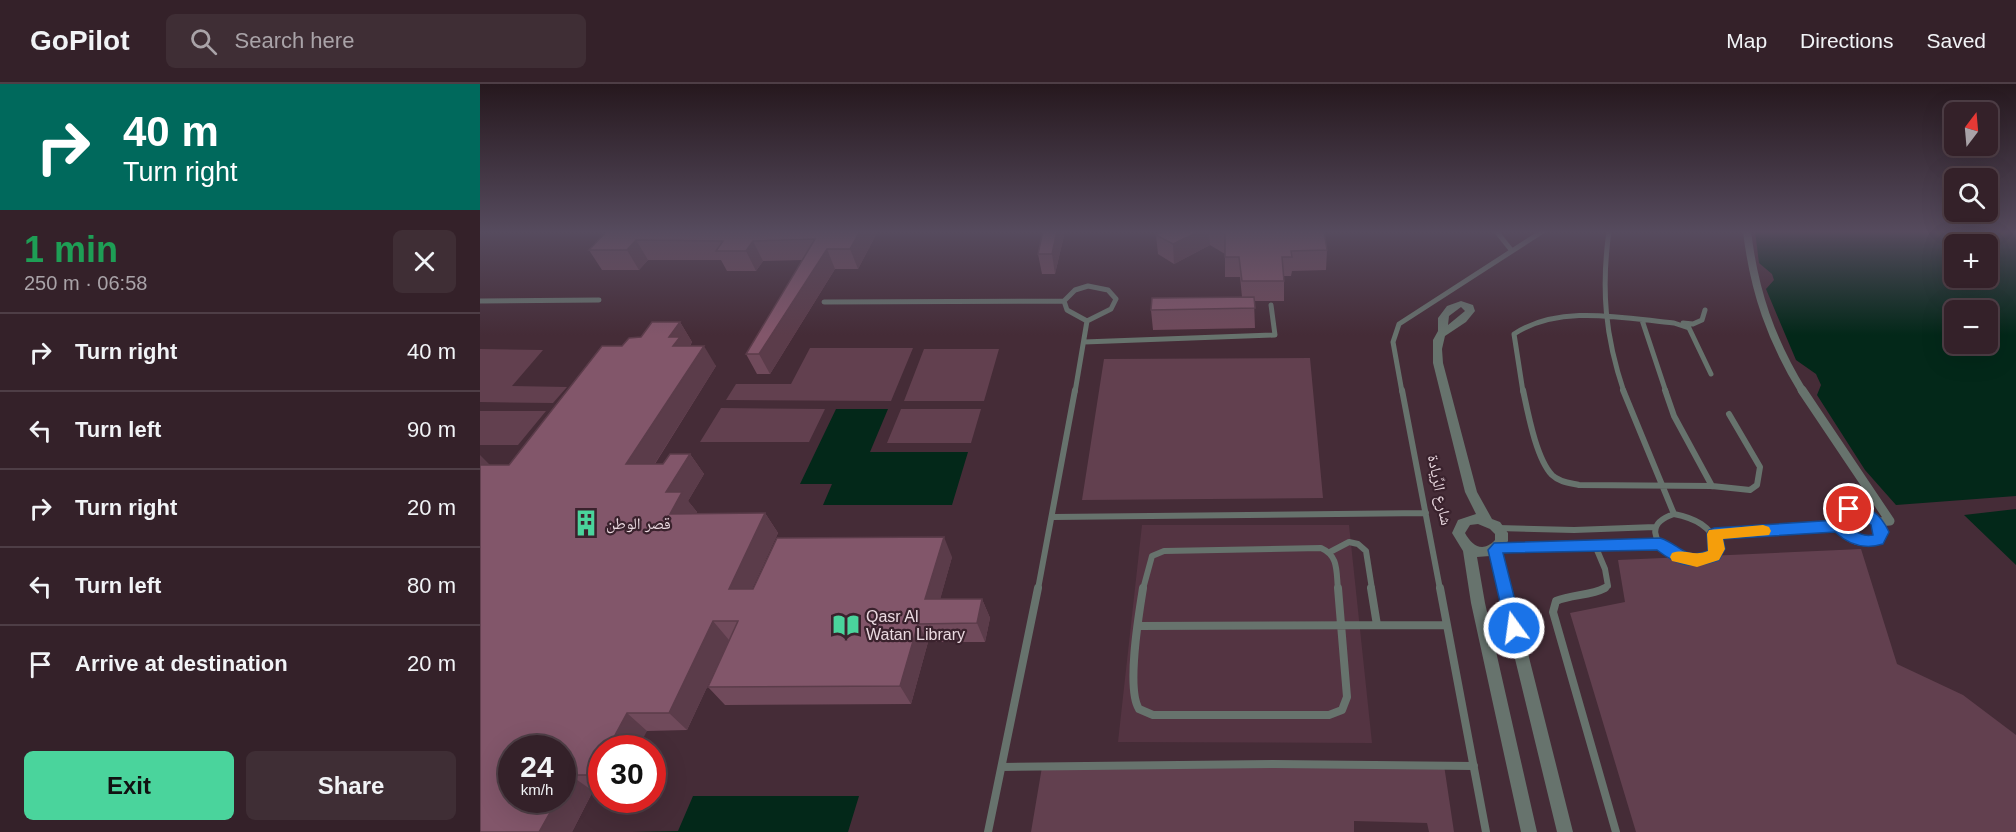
<!DOCTYPE html>
<meta charset="utf-8">
<style>
body{margin:0;font-family:Helvetica,"Noto Naskh Arabic",sans-serif;background:#3f2e35;color:#f1f3f6;height:100vh;display:flex;flex-direction:column;font-size:22px;white-space:nowrap}
*{box-sizing:border-box;margin:0}
p{font-size:20px;color:#a9a3a8}
.icon{flex:none;width:33px;height:33px;fill:none;stroke:currentColor;stroke-width:2;stroke-linecap:round;stroke-linejoin:round}
.map{position:relative;flex:1;overflow:hidden}
.side{display:flex;flex-direction:column;background:#342129;width:480px}
.side>*{flex:none}
.guide{background:#00695c;color:#fff;overflow:hidden}
.needle{width:39px;rotate:16deg}
.tools{position:absolute;left:1464px;top:18px;display:grid;gap:12px}
.tools a{display:grid;place-items:center;width:54px;height:54px;border-radius:9px;background:#342129;box-shadow:0 6px 24px #0002,0 0 0 2px #4e3e46;font-size:30px}
.speed{position:absolute;left:18px;top:651px;display:flex;gap:12px;font-size:30px;font-weight:700;text-align:center}
.speed>*{display:grid;place-content:center;width:78px;height:78px;border-radius:50%;background:#342129;box-shadow:0 6px 24px #0002,0 0 0 2px #4e3e46;line-height:1}
.speed small{font-size:15px;font-weight:400}
.speed .limit{border:9px solid #d22;background:#fff;color:#111}
.pin{position:absolute;display:grid;place-items:center;width:51px;height:51px;color:#fff;margin:-26px;border:3px solid #fff;border-radius:50%;box-shadow:0 2px 6px #0007}
.me{position:absolute;width:66px;margin:-33px;rotate:346deg;stroke-linejoin:round;filter:drop-shadow(0 0 4px #0008)}
.turn{display:flex;align-items:center;gap:21px;height:126px;padding:0 24px;font-size:27px}
.turn .icon{width:78px;height:78px;stroke-width:2.5}
.turn b{display:block;font-size:42px;line-height:51px}
.round{display:grid;place-items:center;flex:none;width:63px;height:63px;border-radius:9px;background:#3f2e35}
.headline{display:flex;align-items:center;justify-content:space-between;height:102px;padding:0 24px}
h1{font-size:36px;font-weight:700;line-height:45px;color:#1e9e55}
.cta{display:flex;gap:12px;margin-top:auto;padding:12px 24px}
.cta a{flex:1;height:69px;border-radius:9px;background:#4ad49c;color:#111;font-size:24px;font-weight:700;line-height:69px;text-align:center}
.cta a+a{background:#3f2e35;color:#f1f3f6}
ul{padding:0;list-style:none}
li{display:flex;align-items:center;gap:18px;height:78px;padding:0 24px;border-top:2px solid #4e3e46}
li div{flex:1}
li b{display:block;font-size:22px}
li em{font-style:normal}
header{display:flex;align-items:center;gap:36px;box-sizing:border-box;height:84px;padding:0 30px;background:#342129;border-bottom:2px solid #4e3e46}
header strong{font-size:28px}
nav{display:flex;gap:33px;margin-inline-start:auto;font-size:21px}
.search{width:420px;height:54px;background:#3f2e35;display:flex;align-items:center;gap:15px;box-sizing:border-box;padding:0 21px;border-radius:9px;color:#a9a3a8;font-size:22px}
main{display:flex;flex:1;min-height:0}
.map>svg:first-child{display:block}
.built{fill:#543442}
.green{fill:#62404f}
.water{fill:#032819;fill-rule:evenodd}
.lines{fill:none;stroke-linecap:round;stroke-linejoin:round}
.service-far2{stroke:#67736d;stroke-width:5}
.service-far1{stroke:#67736d;stroke-width:6}
.service{stroke:#67736d;stroke-width:8}
.pedestrian-far1{stroke:#67736d;stroke-width:8}
.pedestrian{stroke:#67736d;stroke-width:9}
.minor{fill:#67736d;fill-rule:evenodd}
.wall{fill:#704a5b}
.shaded-wall{fill:#5b3c4a}
.building{fill:#82566a;stroke:#5b3c4a;stroke-width:1.5}
.route{fill:#1a73e8;stroke:#114b97;stroke-width:1.5}
.slow{fill:#f59e0b}
.labels{text-anchor:middle;dominant-baseline:central;stroke-width:4.5;stroke-linejoin:round;paint-order:stroke}
.street-label{font-size:16px;fill:#ebdae1;stroke:#3a222d}
.poi-label{font-size:16px;fill:#ebdae1;stroke:#3a222d;text-anchor:start}
</style>
<header>
<strong>GoPilot</strong>
<div class="search"><svg class="icon" aria-label="search" viewBox="0 0 24 24"><circle cx="10" cy="10" r="6"/><path d="M15 15l6 6"/></svg>Search here</div>
<nav><a>Map</a><a>Directions</a><a>Saved</a></nav>
</header>
<main>
<section class="side">
<div class="guide">
<div class="turn"><svg class="icon" aria-label="right" viewBox="0 0 24 24"><path d="M7 20v-9h11M14 6l5 5-5 5"/></svg><div><b>40 m</b>Turn right</div></div>
</div>
<div class="headline"><div><h1>1 min</h1><p>250 m · 06:58</p></div><a class="round"><svg class="icon" aria-label="close" viewBox="0 0 24 24"><path d="M6 6l12 12M18 6L6 18"/></svg></a></div>
<ul>
<li><svg class="icon" aria-label="right" viewBox="0 0 24 24"><path d="M7 20v-9h11M14 6l5 5-5 5"/></svg><div><b>Turn right</b></div><em>40 m</em></li>
<li><svg class="icon" aria-label="left" viewBox="0 0 24 24"><path d="M17 20v-9H6M10 6l-5 5 5 5"/></svg><div><b>Turn left</b></div><em>90 m</em></li>
<li><svg class="icon" aria-label="right" viewBox="0 0 24 24"><path d="M7 20v-9h11M14 6l5 5-5 5"/></svg><div><b>Turn right</b></div><em>20 m</em></li>
<li><svg class="icon" aria-label="left" viewBox="0 0 24 24"><path d="M17 20v-9H6M10 6l-5 5 5 5"/></svg><div><b>Turn left</b></div><em>80 m</em></li>
<li><svg class="icon" aria-label="arrive" viewBox="0 0 24 24"><path d="M6 21V4h12l-3 4 3 4H6"/></svg><div><b>Arrive at destination</b></div><em>20 m</em></li>
</ul>
<div class="cta"><a>Exit</a><a>Share</a></div>
</section>
<div class="map">
<svg width="1536" height="748" viewBox="0 0 1536 748">
<rect width="100%" height="100%" fill="#452c37"/>
<path class="built" d="M662,441H869L892,659L638,658Z"/>
<path class="green" d="M330,264H433L411,317L246,316L256,300H311Z
M0,265L63,266L32,302L87,303L73,319L0,318Z
M444,265H519L504,317H424Z
M830,274L843,414L602,416L624,275Z
M241,324L345,325L329,358H220Z
M421,325H501L491,359H407Z
M0,327H66L38,361H0Z
M1381,465L1417,580L1483,611L1536,651V748H1156L1090,529L1145,518L1138,476Z
M964,681L974,748H949L947,739L874,737V748H551L562,683Z"/>
<path class="water" d="M1275,147H1536V412L1416,421L1385,386L1337,311L1341,301L1336,290L1316,276L1286,205L1294,196L1292,190L1279,179ZM1474,160H1508V194H1474ZM1474,226H1508V260H1474Z
M356,325H408L390,368H488L472,421H343L352,400H320Z
M1536,425V481L1484,431Z
M213,712H379L368,748H152L198,747Z"/>
<g class="lines">
<path class="service-far2" d="M1016,147L1032,167
M1129,147C1121,205 1125,252 1144,308
M608,202L628,206L636,215L631,225L607,237L587,226L584,217L595,206Z
M0,217L119,216
M344,218L584,217
M1162,236L1186,308
M1203,239L1213,240L1222,236L1225,226
M604,258L795,251L791,221
M595,308L607,237
M922,308L913,258L919,240L1063,147
M1043,308L1034,250C1079,220 1143,234 1194,239L1209,244L1231,290"/>
<path class="service-far1" d="M922,306L960,505
M1043,306C1048,329 1056,374 1072,391C1079,398 1090,399 1099,401L1232,402L1270,406L1277,401L1280,383L1249,330
M1143,306L1194,430
M1185,306L1194,332L1232,402
M1369,425C1384,428 1396,433 1402,448L1397,456C1376,460 1358,449 1356,427Z
M1194,430C1214,434 1232,442 1238,463C1227,502 1137,449 1194,430Z
M573,433L946,429
M1018,444L1094,446L1175,443
M1234,450L1358,442
M1114,459L1125,485L1128,502L1123,505
M1019,463L1180,460
M850,468L869,458L878,460L886,467L892,505
M558,505L595,306
M663,505L672,472L684,467L841,464C859,472 856,487 858,505"/>
<path class="service" d="M663,504C659,529 646,605 659,625L673,631H849L862,626L867,613L858,504
M891,504L897,541
M960,504L1006,748
M1125,504C1110,512 1092,510 1076,517L1073,528L1136,748
M659,542L967,541
M522,683L794,680L994,682
M508,748L558,504"/>
<path class="pedestrian-far1" d="M1267,147C1274,207 1291,256 1323,308"/>
<path class="pedestrian" d="M1322,306L1410,437L1397,438"/>
<path class="minor" d="M981,217L993,221L995,227L986,238L965,252L962,265L963,279L997,408L1012,435L1020,438L1028,449V457L1022,466L1093,748H1077L1010,472L997,473L1005,519L1057,748H1041L991,519L983,467L972,449L978,436L996,430L985,408L953,279V256L958,247V234L967,222ZM981,223L985,227L968,241L969,232ZM998,440L1010,445L1015,450V456C1003,469 992,462 985,449L990,441Z"/>
</g>
<path class="wall" d="M127,147H398L378,185H355L290,290H277L266,270L323,176L283,177L276,187H247L241,176H168L159,186H122L109,166Z
M563,147H585L575,190H562L558,170Z
M683,147H844L847,166L846,186L812,187L811,192H804V217H774L775,244L673,246L671,226L762,213L760,193H745V170L730,161L694,180L678,170L676,151Z
M200,238L212,258L210,262L236,282L175,380H183L210,370L224,390L208,417L217,428L216,430L285,429L298,449L272,505L472,473L460,515H502L510,534L505,558H448L431,620L245,621L228,603L249,556L207,646L167,647L122,664V707H113L92,748H0L10,381H29L142,262L161,253Z"/>
<path class="shaded-wall" d="M380,147H398L378,185L370,165Z
M577,147H585L575,190L572,170Z
M720,147H729L730,161L694,180L693,160Z
M156,156L168,176L159,186L147,166Z
M273,157L283,177L276,187L266,167Z
M347,165L355,185L290,290L279,270Z
M200,238L212,258L207,266L193,262L189,253Z
M224,262L236,282L162,400L146,380Z
M210,370L224,390L208,417L217,428L205,449L190,430L186,408Z
M0,371L20,391L0,389Z
M285,429L298,449L263,524L249,505Z
M464,453L472,473L455,534L445,515Z
M502,515L510,534L505,558L497,539Z
M233,537L249,556L207,646L189,629Z
M438,540L448,558L431,620L420,602Z
M147,629L167,647L158,664H128Z
M122,678V696L115,691Z
M90,691L113,707L92,748H59L77,716H82V705Z"/>
<path class="building" d="M127,147H380L370,165H347L279,270H266L335,155L273,157L266,167H236L243,157L156,156L147,166H109Z
M563,147H577L572,170H558Z
M683,147H720L693,160L676,151Z
M738,147H844L847,166L811,167L812,173H802L804,197H762L759,173H745V150Z
M774,213L775,224L671,226L672,214Z
M172,238H200L189,253H200L193,262H224L146,380H183L190,370H210L186,408H202L190,430L285,429L249,505H273L297,454L464,453L445,515H502L497,539L438,540L420,602L228,603L258,537H233L189,629H147L128,664H122V678L115,691H90L82,705V664H32V716H77L59,748H0V381H29L122,262H142L149,254L161,253Z"/>
<linearGradient id="sky" x2="0" y2="1"><stop stop-color="#26181e"/><stop offset="0.59" stop-color="#564b5e"/><stop offset="1" stop-color="#564b5e" stop-opacity="0"/></linearGradient>
<rect width="1536" height="251" fill="url(#sky)"/>
<path class="route" d="M1369,420C1390,424 1399,427 1409,448L1403,460C1384,466 1369,461 1355,448L1243,455L1245,465L1239,476C1212,485 1199,483 1177,466L1023,469L1042,544L1040,549L1034,552L1029,549L1026,544L1008,466L1014,459L1180,454C1200,460 1203,476 1228,467L1227,450L1229,446L1234,444L1358,436C1372,441 1377,454 1393,451L1391,441L1379,433L1364,429L1361,425L1364,421Z"/>
<path class="slow" d="M1283,441L1289,443L1291,447L1289,451L1243,455L1245,465L1239,476L1217,483L1192,477L1190,473L1192,469C1205,464 1213,473 1228,467L1227,450L1229,446Z"/>
<defs>
<g id="building-bare" transform="scale(2.07)"><path d="M-4-6H4V6H1V3H-1V6H-4ZM-2.5-4.3h1.7v1.8h-1.7ZM.8-4.3h1.7v1.8H.8ZM-2.5-1h1.7V.8h-1.7ZM.8-1h1.7V.8H.8Z" fill="#4ad49c" stroke="#3a222d" stroke-width="2.5" paint-order="stroke"/></g>
<g id="library-bare" transform="scale(2.07)"><path d="M-6-4Q-3-5.5-.7-3.5V5Q-3 3-6 4ZM6-4Q3-5.5 .7-3.5V5Q3 3 6 4Z" fill="#4ad49c" stroke="#3a222d" stroke-width="2.5" paint-order="stroke"/></g>
</defs>
<g fill-rule="evenodd">
<use href="#building-bare" x="106" y="439"/>
<use href="#library-bare" x="366" y="541"/>
</g>
<g class="labels">
<g class="street-label">
<text transform="translate(960 406) rotate(79)">شارع الرِّيادة</text>
</g>
<g class="poi-label">
<text x="126" y="439">قصر الوطن</text>
<text x="386" y="532">Qasr Al<tspan x="386" dy="18">Watan Library</tspan></text>
</g>
</g>
</svg>
<div class="tools">
<a><svg class="needle" viewBox="-14 -14 28 28"><path d="M0-13l5 13h-10z" fill="#e53935"/><path d="M0 13l5-13h-10z" fill="#a9a3a8"/></svg></a>
<a><svg class="icon" aria-label="search" viewBox="0 0 24 24"><circle cx="10" cy="10" r="6"/><path d="M15 15l6 6"/></svg></a>
<a>+</a>
<a>−</a>
</div>
<div class="speed"><div>24<small>km/h</small></div><div class="limit">30</div></div>
<div class="pin" style="left:1369px;top:425px;background:#d93025"><svg class="icon" aria-label="arrive" viewBox="0 0 24 24"><path d="M6 21V4h12l-3 4 3 4H6"/></svg></div>
<svg class="me" style="left:1034px;top:544px" viewBox="-20 -20 40 40"><circle r="17" fill="#1a73e8" stroke="#fff" stroke-width="3"/><path d="M0-11L8 9 0 5-8 9z" fill="#fff"/></svg>
</div>
</main>
